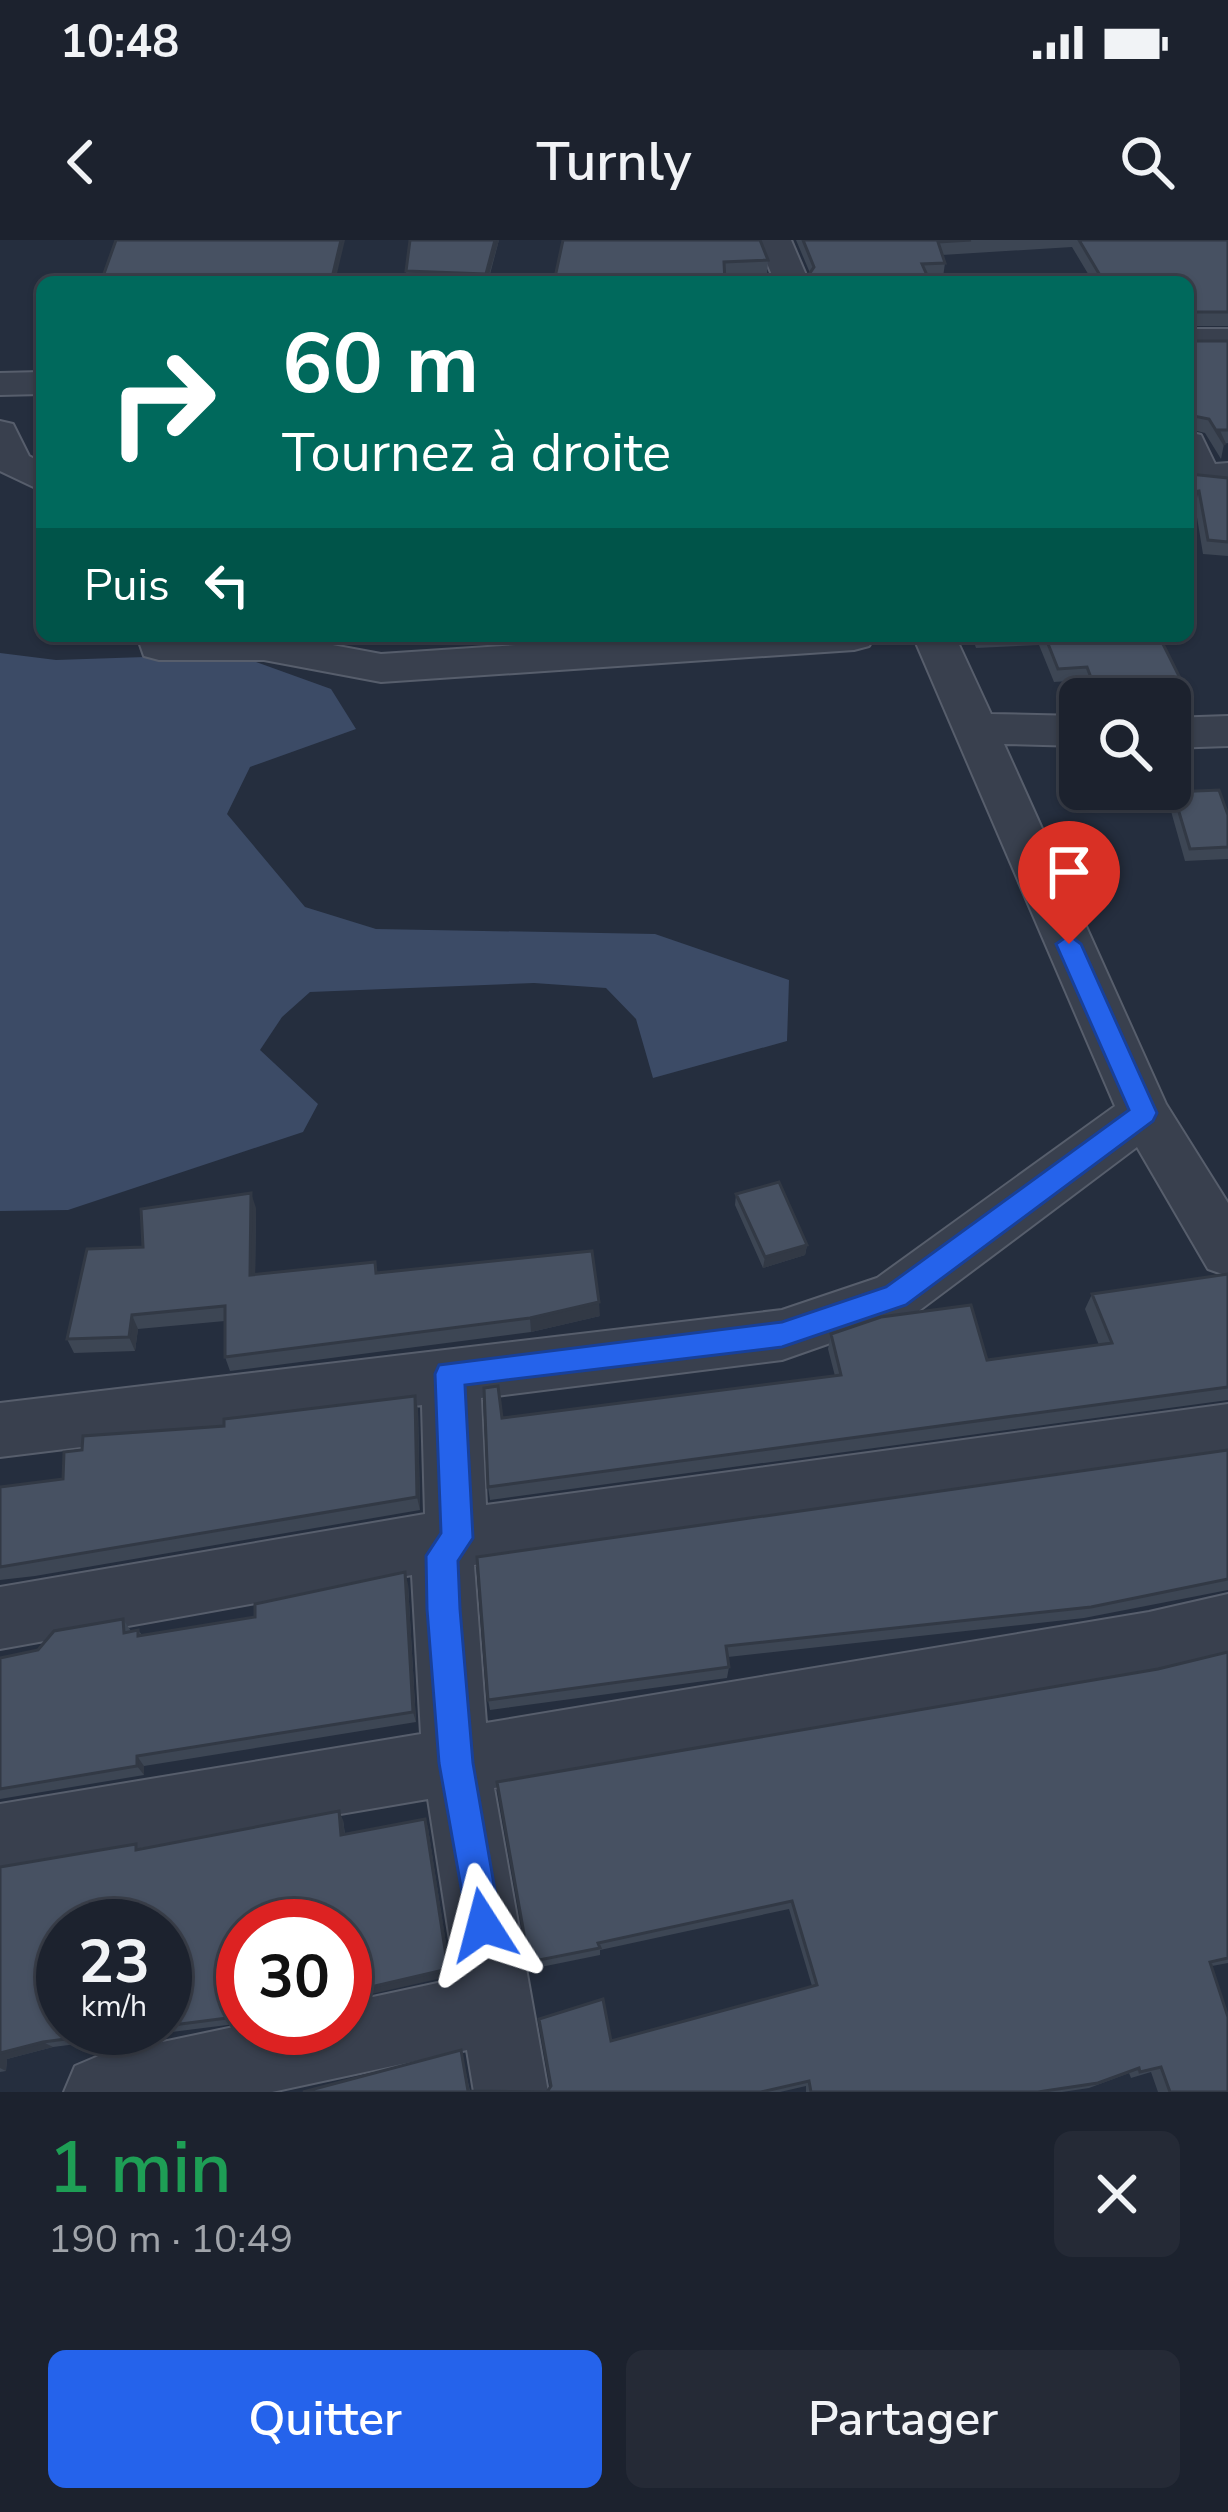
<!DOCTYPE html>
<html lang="fr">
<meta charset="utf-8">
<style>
body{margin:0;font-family:"Nunito Sans",sans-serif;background:#252a36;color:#f1f3f6;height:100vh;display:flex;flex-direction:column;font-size:45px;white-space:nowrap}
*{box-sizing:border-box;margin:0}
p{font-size:39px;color:#a0a4aa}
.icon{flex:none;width:66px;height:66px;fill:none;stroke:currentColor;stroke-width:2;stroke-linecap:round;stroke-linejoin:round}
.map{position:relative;height:1852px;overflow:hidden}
.panel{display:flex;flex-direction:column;background:#1c222e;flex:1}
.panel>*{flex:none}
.hud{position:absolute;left:36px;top:36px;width:1158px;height:366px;border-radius:18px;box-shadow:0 3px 9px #0004,0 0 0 3px #3a3f4a;background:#00695c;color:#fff;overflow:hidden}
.buttons{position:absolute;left:1059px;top:438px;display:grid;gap:24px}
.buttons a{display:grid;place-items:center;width:132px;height:132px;border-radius:18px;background:#1c222e;box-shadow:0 3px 9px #0004,0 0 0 3px #3a3f4a;font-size:60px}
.speed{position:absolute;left:36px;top:1659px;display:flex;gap:24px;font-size:60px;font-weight:700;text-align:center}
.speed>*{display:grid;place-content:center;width:156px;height:156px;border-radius:50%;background:#1c222e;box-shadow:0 3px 9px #0004,0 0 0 3px #3a3f4a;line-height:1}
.speed small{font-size:30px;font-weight:400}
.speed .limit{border:18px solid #d22;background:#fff;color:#111}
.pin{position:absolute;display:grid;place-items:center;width:102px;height:102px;color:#fff;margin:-123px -51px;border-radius:50% 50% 50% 0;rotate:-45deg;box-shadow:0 0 12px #0007}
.pin .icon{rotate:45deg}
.me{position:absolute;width:132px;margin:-66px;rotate:351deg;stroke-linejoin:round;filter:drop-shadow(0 0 9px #0008)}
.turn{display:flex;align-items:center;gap:42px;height:252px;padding:0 48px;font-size:54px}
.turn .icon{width:156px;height:156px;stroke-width:2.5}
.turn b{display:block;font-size:84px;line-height:102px}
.then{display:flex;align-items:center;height:114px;padding:0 48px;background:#0003;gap:24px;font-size:45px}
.round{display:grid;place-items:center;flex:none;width:126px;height:126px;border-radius:18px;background:#252a36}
.head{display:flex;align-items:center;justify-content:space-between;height:204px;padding:0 48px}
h1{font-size:72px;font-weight:600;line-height:90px;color:#1e9e55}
.action{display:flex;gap:24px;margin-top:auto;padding:24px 48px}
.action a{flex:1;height:138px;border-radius:18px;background:#2563eb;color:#fff;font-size:48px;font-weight:600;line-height:138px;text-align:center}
.action a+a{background:#252a36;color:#f1f3f6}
.status{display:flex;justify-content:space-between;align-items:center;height:84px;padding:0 60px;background:#1c222e;direction:ltr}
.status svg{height:33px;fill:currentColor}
header{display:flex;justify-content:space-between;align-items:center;height:156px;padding:0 48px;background:#1c222e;font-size:54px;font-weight:600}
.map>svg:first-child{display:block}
.water{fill:#3c4b66}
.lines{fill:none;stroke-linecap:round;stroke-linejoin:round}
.street-casing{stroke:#575e6c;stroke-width:4}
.street{fill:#39404e;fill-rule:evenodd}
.wall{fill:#3d4654;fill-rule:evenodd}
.shaded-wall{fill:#323945}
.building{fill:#475162;stroke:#323945;stroke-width:3}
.route{fill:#2563eb;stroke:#184099;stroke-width:3}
</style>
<div class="status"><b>10:48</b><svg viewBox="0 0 49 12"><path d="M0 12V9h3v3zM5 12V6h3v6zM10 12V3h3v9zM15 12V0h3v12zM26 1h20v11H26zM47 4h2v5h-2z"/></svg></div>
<header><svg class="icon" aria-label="back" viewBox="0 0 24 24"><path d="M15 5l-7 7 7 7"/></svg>Turnly<svg class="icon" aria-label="search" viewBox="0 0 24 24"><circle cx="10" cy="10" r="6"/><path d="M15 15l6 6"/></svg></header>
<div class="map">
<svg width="1228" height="1852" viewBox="0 0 1228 1852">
<rect width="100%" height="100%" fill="#252e3e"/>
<path class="water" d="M0,413L56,420L234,414L331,449L356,489L250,527L227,574L305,667L376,689L655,694L789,740L787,801L653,838L636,779L606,748L534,743L310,752L282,777L260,810L318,864L303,892L68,970L0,971Z"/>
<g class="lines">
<g class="street-casing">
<path id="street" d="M757,0H791L809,42H775Z
M1188,89H1228V111H1188Z
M42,132V154L0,155V133Z
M0,181L13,184L29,216L42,223V251L0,231Z
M1188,192L1201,195L1215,224L1228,223V247L1188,245Z
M137,396H284L381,414L651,396H875L869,406L854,410L381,442L264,420H159L144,416Z
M913,396H955L991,474L1080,476V506L1004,504L1166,864L1228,963V1036L1208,1029L1137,907L916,1073L782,1120L481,1158L486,1265L1228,1164V1218L474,1325L486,1483L1149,1372L1228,1354V1416L1149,1436L494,1548L548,1852H474L467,1810L272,1852H64L75,1826L101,1815L243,1785L345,1788V1763L456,1739L428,1559L0,1632V1564L421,1494L412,1335L0,1409V1347L425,1274L422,1165L0,1217V1163L782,1070L877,1038L1115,866Z
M1228,476V506L1170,508V478Z"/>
</g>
<use href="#street" class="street"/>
</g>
<path class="wall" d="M499,0L488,42H407L406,31Z
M563,0L768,20L767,34L725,36Z
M796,0H1228V86H1189V101H1228V203L1224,204L1221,219L1205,193L1189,189V234L1228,238V316L1203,314L1195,265L1188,266V42H1093L1072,7L942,15L945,23L943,37H928L930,42H809L810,33Z
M972,396H1159L1185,448L1180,462L1170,463V459H1090L1083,440L1054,442L1039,405L976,408Z
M1170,485L1187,525L1182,538L1170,539Z
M1173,552L1228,575V619L1185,621L1169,564Z
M736,954L807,1005L805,1015L763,1028L735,965Z
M256,968L255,1035L375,1022L377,1032L600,1076L531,1092L230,1131L225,1117V1081L138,1089L135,1111L74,1113L67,1099L143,1007Z
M1228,1034V1160L490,1260L488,1247L502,1178L835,1136L828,1109L831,1094L987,1120L1099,1105L1085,1069L1092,1054Z
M415,1156L418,1170L420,1270L35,1336L0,1340V1247L63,1239L224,1186Z
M1228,1210V1350L1084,1378L728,1417L729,1427L727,1438L490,1470L488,1460Z
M408,1344L416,1482L144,1526V1535L0,1559V1418L38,1410L123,1379L131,1391L138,1390L142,1395L255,1377Z
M1228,1412V1723L1212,1726L1228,1852H1158L1151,1832L1131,1838L1129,1833L1089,1848L1062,1852H806V1846L780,1852H303L461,1810L470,1851L547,1852L611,1801L812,1746L789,1669L600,1710V1715L531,1729L497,1542L1158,1429Z
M425,1579L428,1588L451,1736L243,1686V1783L53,1807L7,1819L6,1831L0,1832V1627L141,1609L343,1580L345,1594ZM165,1686V1788H63Z"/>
<path class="shaded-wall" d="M341,0H345L335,42H331Z
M495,0H499L487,42L486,34Z
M1199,251L1195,265L1188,266V253Z
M251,953L256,968L255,1050L250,1035Z
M807,1005L805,1015L763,1028L765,1017Z
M599,1062L600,1076L531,1092L530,1078Z
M132,1075L138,1089L135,1111L129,1097Z
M415,1156L418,1170L420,1270L417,1257Z
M405,1332L408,1344L416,1482L413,1472Z
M137,1516L144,1526V1535L137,1526Z
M339,1571L343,1580L346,1604L341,1595Z
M425,1579L428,1588L451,1736L345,1760V1753Z
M43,1802L53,1807L7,1819L6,1831L0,1828V1813Z"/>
<path class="building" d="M116,0H341L331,42H101Z
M410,0H495L486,34L406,31Z
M563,0H760L768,20L724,22L725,42H554Z
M803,0H971L938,2L945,23L922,24L930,42H814L810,33L814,27Z
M1079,0H1228V72H1189V101H1228V190H1218L1225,205L1209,179L1189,175V234L1228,238V302L1208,300L1199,251L1188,253V42H1104Z
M1045,396H1159L1185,448L1156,451L1159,459H1099L1087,427L1058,429Z
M1170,485L1187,525L1170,526Z
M1219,550L1228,575V607L1190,609L1173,552Z
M779,942L807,1005L765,1017L736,954Z
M251,953L250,1035L375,1022L376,1033L592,1011L599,1062L530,1078L225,1117V1066L132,1075L129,1097L67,1099L87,1009L143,1007L141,969Z
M1228,1034V1147L488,1247L484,1148L498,1146L502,1178L841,1135L831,1094L881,1077L971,1065L987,1120L1112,1103L1092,1054Z
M415,1156L417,1257L0,1327V1247L63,1239L64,1212L82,1210L83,1196L224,1186V1179Z
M1228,1210V1339L1091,1367L726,1406L729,1427L488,1460L477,1317Z
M405,1332L413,1472L137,1516V1526L0,1549V1418L38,1410L54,1391L123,1379L124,1393L138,1390V1396L255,1377V1364Z
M1228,1412V1718L1210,1722L1228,1777V1852H1170L1161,1827L1140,1832L1139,1828L1098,1843L1038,1852H811L809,1841L761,1852H303L461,1810L468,1851L547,1852L551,1846L539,1779L603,1759L611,1801L817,1745L792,1661L598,1703L600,1708L529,1722L497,1542L1158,1429Z
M339,1571L341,1595L425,1579L448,1729L345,1753V1686H243V1776L165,1786V1686H63V1788H149L43,1802L0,1813V1627L136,1604V1610Z"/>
<path class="route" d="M1069,695L1081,704L1157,873L1153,881L906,1065L782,1107L465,1145L473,1298L458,1321L460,1369L473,1523L501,1685L495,1698L483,1703L470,1698L439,1523L427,1369L426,1316L441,1293L435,1134L439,1125L782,1082L886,1047L1129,870L1056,704Z"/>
</svg>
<div class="buttons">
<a><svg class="icon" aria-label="search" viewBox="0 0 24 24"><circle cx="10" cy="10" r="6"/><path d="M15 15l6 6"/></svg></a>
</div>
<div class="speed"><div>23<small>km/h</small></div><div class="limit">30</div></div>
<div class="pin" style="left:1069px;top:704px;background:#d93025"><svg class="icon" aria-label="arrive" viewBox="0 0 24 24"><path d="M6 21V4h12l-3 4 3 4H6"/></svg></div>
<svg class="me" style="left:483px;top:1685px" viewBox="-20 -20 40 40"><path d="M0-17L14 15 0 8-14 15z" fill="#2563eb" stroke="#fff" stroke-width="4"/></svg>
<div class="hud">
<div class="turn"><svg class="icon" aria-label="right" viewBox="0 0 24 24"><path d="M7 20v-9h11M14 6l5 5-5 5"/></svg><div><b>60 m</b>Tournez à droite</div></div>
<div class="then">Puis<svg class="icon" aria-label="left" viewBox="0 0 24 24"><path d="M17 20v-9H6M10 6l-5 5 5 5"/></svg></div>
</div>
</div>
<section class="panel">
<div class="head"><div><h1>1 min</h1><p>190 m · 10:49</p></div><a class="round"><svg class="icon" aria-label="close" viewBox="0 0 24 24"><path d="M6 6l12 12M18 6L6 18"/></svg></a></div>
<div class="action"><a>Quitter</a><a>Partager</a></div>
</section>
